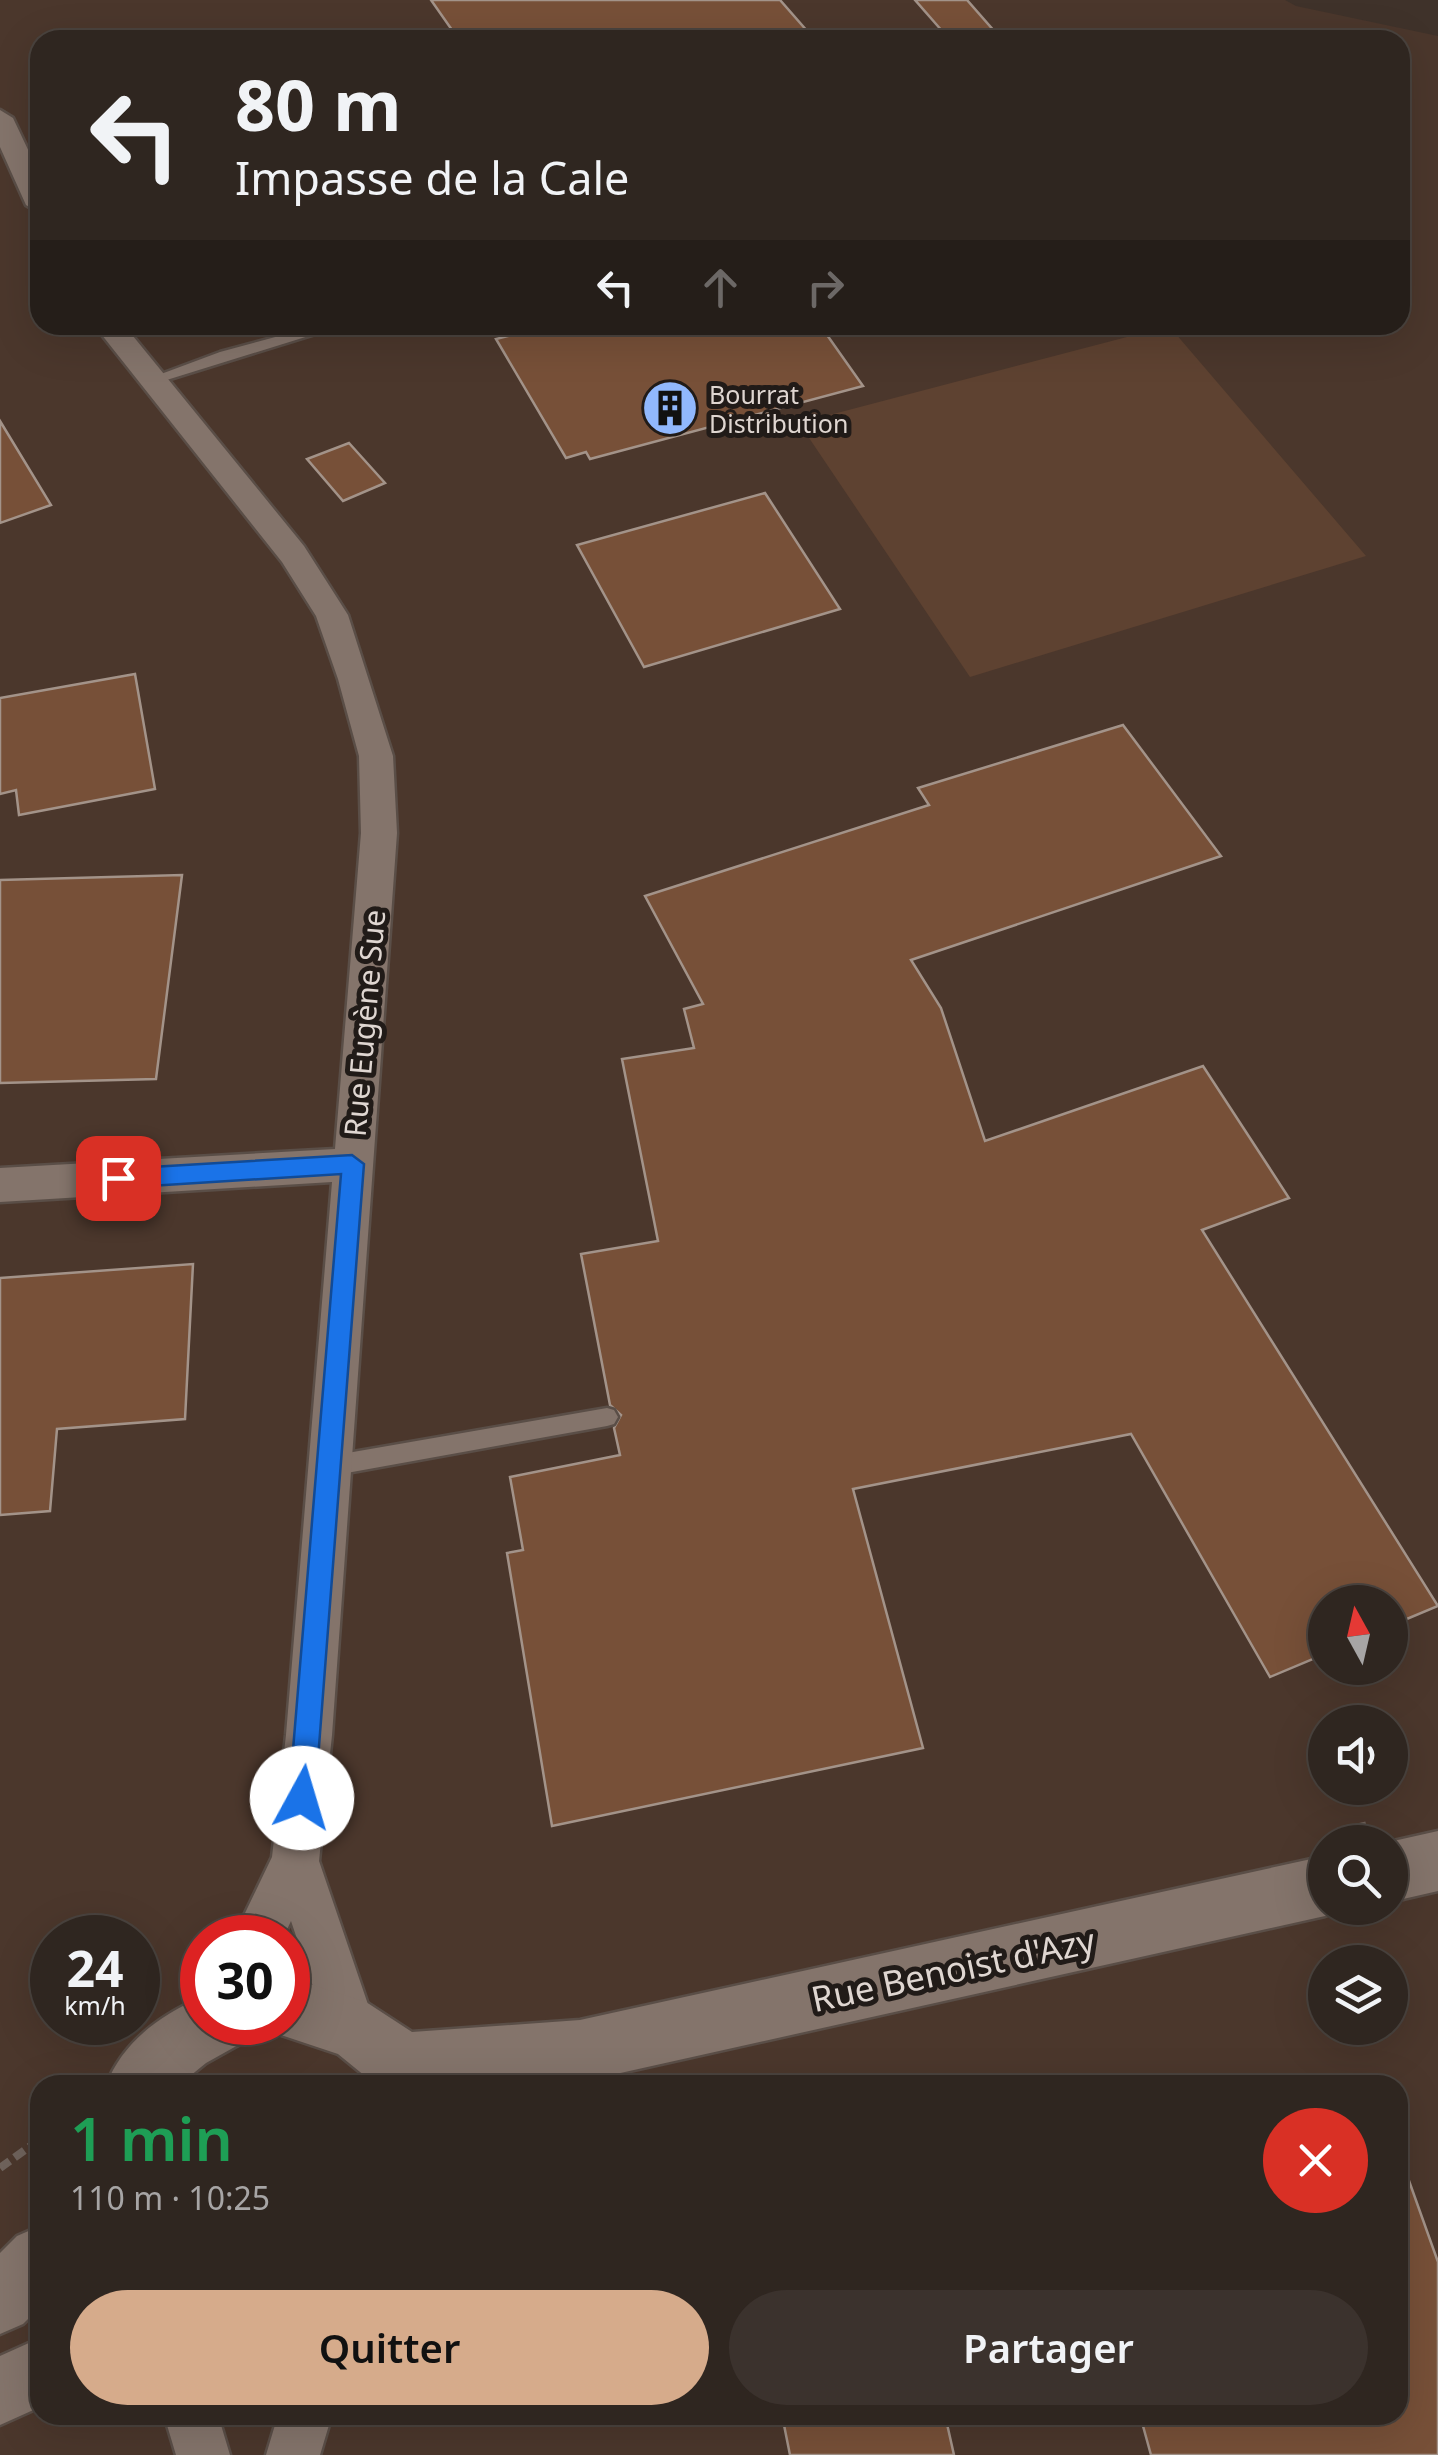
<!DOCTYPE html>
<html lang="fr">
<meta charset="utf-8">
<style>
body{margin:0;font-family:"Noto Sans",sans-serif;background:#3b322d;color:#f1f3f6;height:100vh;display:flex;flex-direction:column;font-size:38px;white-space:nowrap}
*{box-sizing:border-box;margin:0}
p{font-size:32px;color:#a7a5a5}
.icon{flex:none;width:55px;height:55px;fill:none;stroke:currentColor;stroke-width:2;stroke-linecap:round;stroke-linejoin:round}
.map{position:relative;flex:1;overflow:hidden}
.drawer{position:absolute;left:30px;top:2075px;width:1378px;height:350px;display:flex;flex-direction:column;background:#2f2620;border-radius:30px;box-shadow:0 10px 40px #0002,0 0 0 2px #4a433e}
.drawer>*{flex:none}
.top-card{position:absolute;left:30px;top:30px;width:1380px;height:305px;border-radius:30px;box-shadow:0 10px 40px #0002,0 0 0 2px #4a433e;background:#2f2620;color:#f1f3f6;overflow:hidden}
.needle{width:65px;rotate:352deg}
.buttons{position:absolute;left:1308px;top:1585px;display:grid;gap:20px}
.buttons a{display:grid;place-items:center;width:100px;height:100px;border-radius:50%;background:#2f2620;box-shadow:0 10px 40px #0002,0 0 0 2px #4a433e;font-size:50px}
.speed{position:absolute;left:30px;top:1915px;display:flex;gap:20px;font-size:50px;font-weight:700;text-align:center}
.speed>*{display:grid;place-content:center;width:130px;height:130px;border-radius:50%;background:#2f2620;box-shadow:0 10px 40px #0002,0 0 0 2px #4a433e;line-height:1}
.speed small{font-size:25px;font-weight:400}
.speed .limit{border:15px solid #d22;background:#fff;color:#111}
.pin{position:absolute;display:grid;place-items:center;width:85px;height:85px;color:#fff;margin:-42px;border-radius:20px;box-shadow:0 5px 15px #0006}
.me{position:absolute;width:110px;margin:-55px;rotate:6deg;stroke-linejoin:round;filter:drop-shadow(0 0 8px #0008)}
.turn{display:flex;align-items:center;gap:35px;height:210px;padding:0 40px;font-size:45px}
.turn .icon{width:130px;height:130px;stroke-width:2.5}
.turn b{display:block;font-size:70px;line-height:85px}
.lanes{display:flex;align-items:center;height:95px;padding:0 40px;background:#0003;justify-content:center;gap:50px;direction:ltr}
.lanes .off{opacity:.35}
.round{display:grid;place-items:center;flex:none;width:105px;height:105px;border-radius:52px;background:#3b322d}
.overview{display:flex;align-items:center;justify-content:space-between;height:170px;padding:0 40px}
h1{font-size:60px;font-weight:600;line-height:75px;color:#1e9e55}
.action{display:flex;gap:20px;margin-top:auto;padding:20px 40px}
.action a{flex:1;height:115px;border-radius:60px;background:#d6ab8b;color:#111;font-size:40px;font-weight:600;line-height:115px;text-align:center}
.action a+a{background:#3b322d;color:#f1f3f6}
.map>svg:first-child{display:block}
.built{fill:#4b372c;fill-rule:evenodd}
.green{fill:#5e4231}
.building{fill:#775038;stroke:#a39389;stroke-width:2.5}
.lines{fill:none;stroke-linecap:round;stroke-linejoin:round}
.service-casing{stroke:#5a4e47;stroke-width:5}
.minor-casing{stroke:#5a4e47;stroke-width:5}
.tertiary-casing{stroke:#5a4e47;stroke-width:5}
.path{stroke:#6f635c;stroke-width:8;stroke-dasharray:12 6;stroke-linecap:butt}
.service{fill:#84746b;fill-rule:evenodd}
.minor{fill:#84746b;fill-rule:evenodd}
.tertiary{fill:#84746b;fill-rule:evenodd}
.route{fill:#1a73e8;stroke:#114b97;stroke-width:2.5}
.labels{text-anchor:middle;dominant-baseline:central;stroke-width:10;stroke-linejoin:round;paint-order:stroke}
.far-poi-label{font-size:25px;fill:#dfd6d1;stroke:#211b18;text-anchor:start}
.street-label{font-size:30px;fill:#dfd6d1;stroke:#211b18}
.near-street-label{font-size:35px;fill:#dfd6d1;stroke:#211b18}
</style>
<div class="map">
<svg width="1438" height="2455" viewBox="0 0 1438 2455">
<rect width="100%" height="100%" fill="#3f322a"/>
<path class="built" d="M0,0H1285L1296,6L1438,36V2455H0ZM40,40H1400V325H40ZM1325,1602H1390V1668H1325ZM1325,1722H1390V1788H1325ZM1325,1842H1390V1908H1325ZM52,1938H138V2022H52ZM202,1938H288V2022H202ZM1325,1962H1390V2028H1325ZM40,2085H1398V2415H40Z"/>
<path class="green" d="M1169,326L1366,556L970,677L799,423Z"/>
<path class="building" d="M431,0H780L815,40H459Z
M915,0H967L995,32L950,40Z
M510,325H820L863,386L590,459L586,452L566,458L496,339L516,334Z
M0,421L51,505L0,523Z
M349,443L385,483L343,501L307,459Z
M765,493L840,609L644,667L577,545Z
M135,674L155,789L19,815L16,790L0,794V698Z
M1123,725L1221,856L911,960L941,1008L985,1141L1203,1066L1289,1198L1202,1230L1438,1606L1390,1626V1602H1325V1654L1270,1677L1131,1434L853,1489L923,1748L552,1826L507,1553L523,1550L510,1477L620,1455L614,1428L621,1415L610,1405L581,1254L658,1241L622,1059L694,1048L684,1009L703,1004L645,896L929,805L918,788Z
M182,875L156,1079L0,1083V880Z
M193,1264L185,1419L57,1429L50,1511L0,1515V1278Z
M1403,2164L1438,2262V2455H1151L1140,2415H1398V2165Z
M782,2415H945L954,2455H790Z"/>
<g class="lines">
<g class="service-casing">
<path id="service" d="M320,325H344L157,383H147L145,380L220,352Z
M607,1408L614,1410L618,1417L614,1424L607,1426L330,1476L322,1473L319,1466L322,1459L330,1456Z"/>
</g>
<g class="minor-casing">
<path id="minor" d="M0,110L13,118L40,175V213L26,205L0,147Z
M94,325H124L304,546L348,615L393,756L397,833L332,1735L319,1861L375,2025L368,2043L350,2050L332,2043L291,1921L283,1938H233L272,1857L286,1735L332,1182L0,1202V1168L335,1149L361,833L359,756L338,679L316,616L282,562Z
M164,2415H218L230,2455H176Z
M278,2415H332L320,2455H266Z"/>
</g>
<g class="tertiary-casing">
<path id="tertiary" d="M1438,1831V1891L1390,1902L1389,1842Z
M1325,1856V1908H1345L1325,1916L580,2082L376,2085L338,2054L266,2030L263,2022H288V1977L366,2002L412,2032L580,2020Z
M202,1997V2022H249L240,2044L206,2063L179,2085H106C123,2042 160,2015 202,1997Z
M40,2226V2307L23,2324L0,2334V2253L17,2236Z
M40,2338V2407L0,2425V2356Z"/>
</g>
<path class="path" d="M1337,1832L1368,1825
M0,2168L40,2139"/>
<use href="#service" class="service"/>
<use href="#minor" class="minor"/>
<use href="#tertiary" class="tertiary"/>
</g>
<path class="route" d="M352,1155L364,1164L315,1798L311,1807L302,1811L293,1807L289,1798L341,1174L118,1188L106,1178L118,1169Z"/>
<defs>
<g id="building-disc" transform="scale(2.875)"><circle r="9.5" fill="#91b8fd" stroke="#211b18"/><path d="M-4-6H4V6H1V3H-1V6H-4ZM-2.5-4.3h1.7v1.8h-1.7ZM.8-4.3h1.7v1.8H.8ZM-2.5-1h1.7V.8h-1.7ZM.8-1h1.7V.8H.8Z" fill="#111"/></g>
</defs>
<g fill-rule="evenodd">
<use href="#building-disc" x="670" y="408"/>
</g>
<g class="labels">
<g class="far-poi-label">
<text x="709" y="394">Bourrat<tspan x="709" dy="29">Distribution</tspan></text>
</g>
<g class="street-label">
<text transform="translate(364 1023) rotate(-85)">Rue Eugène Sue</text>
</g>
<g class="near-street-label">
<text transform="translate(953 1969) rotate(-12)">Rue Benoist d'Azy</text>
</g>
</g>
</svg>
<div class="buttons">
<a><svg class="needle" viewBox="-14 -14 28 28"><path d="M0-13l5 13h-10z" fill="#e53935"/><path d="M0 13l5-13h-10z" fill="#a7a5a5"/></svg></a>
<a><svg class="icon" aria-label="sound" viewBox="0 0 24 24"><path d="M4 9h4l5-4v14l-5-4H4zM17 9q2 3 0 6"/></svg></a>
<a><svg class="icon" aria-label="search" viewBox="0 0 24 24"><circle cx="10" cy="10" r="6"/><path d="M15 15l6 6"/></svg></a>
<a><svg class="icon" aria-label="layers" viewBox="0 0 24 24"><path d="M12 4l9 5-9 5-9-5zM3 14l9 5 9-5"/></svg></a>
</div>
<div class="speed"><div>24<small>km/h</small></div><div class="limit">30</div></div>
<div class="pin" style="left:118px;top:1178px;background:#d93025"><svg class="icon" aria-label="arrive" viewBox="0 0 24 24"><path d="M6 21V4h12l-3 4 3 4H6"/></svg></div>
<svg class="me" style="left:302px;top:1798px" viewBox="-20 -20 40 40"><circle r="19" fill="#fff"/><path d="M0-13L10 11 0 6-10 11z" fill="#1a73e8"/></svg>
<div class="top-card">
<div class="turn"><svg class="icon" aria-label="left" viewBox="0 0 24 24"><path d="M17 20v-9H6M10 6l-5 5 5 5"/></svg><div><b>80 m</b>Impasse de la Cale</div></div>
<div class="lanes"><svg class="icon" aria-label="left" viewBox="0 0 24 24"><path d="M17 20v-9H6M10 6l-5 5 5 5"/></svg><svg class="icon off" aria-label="ahead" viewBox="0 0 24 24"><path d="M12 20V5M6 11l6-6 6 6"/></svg><svg class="icon off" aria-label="right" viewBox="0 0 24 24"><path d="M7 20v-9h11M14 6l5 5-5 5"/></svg></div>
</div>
<section class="drawer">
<div class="overview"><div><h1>1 min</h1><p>110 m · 10:25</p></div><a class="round" style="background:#d93025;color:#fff"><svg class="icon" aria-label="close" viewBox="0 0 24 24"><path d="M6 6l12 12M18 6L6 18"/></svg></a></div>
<div class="action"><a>Quitter</a><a>Partager</a></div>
</section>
</div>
